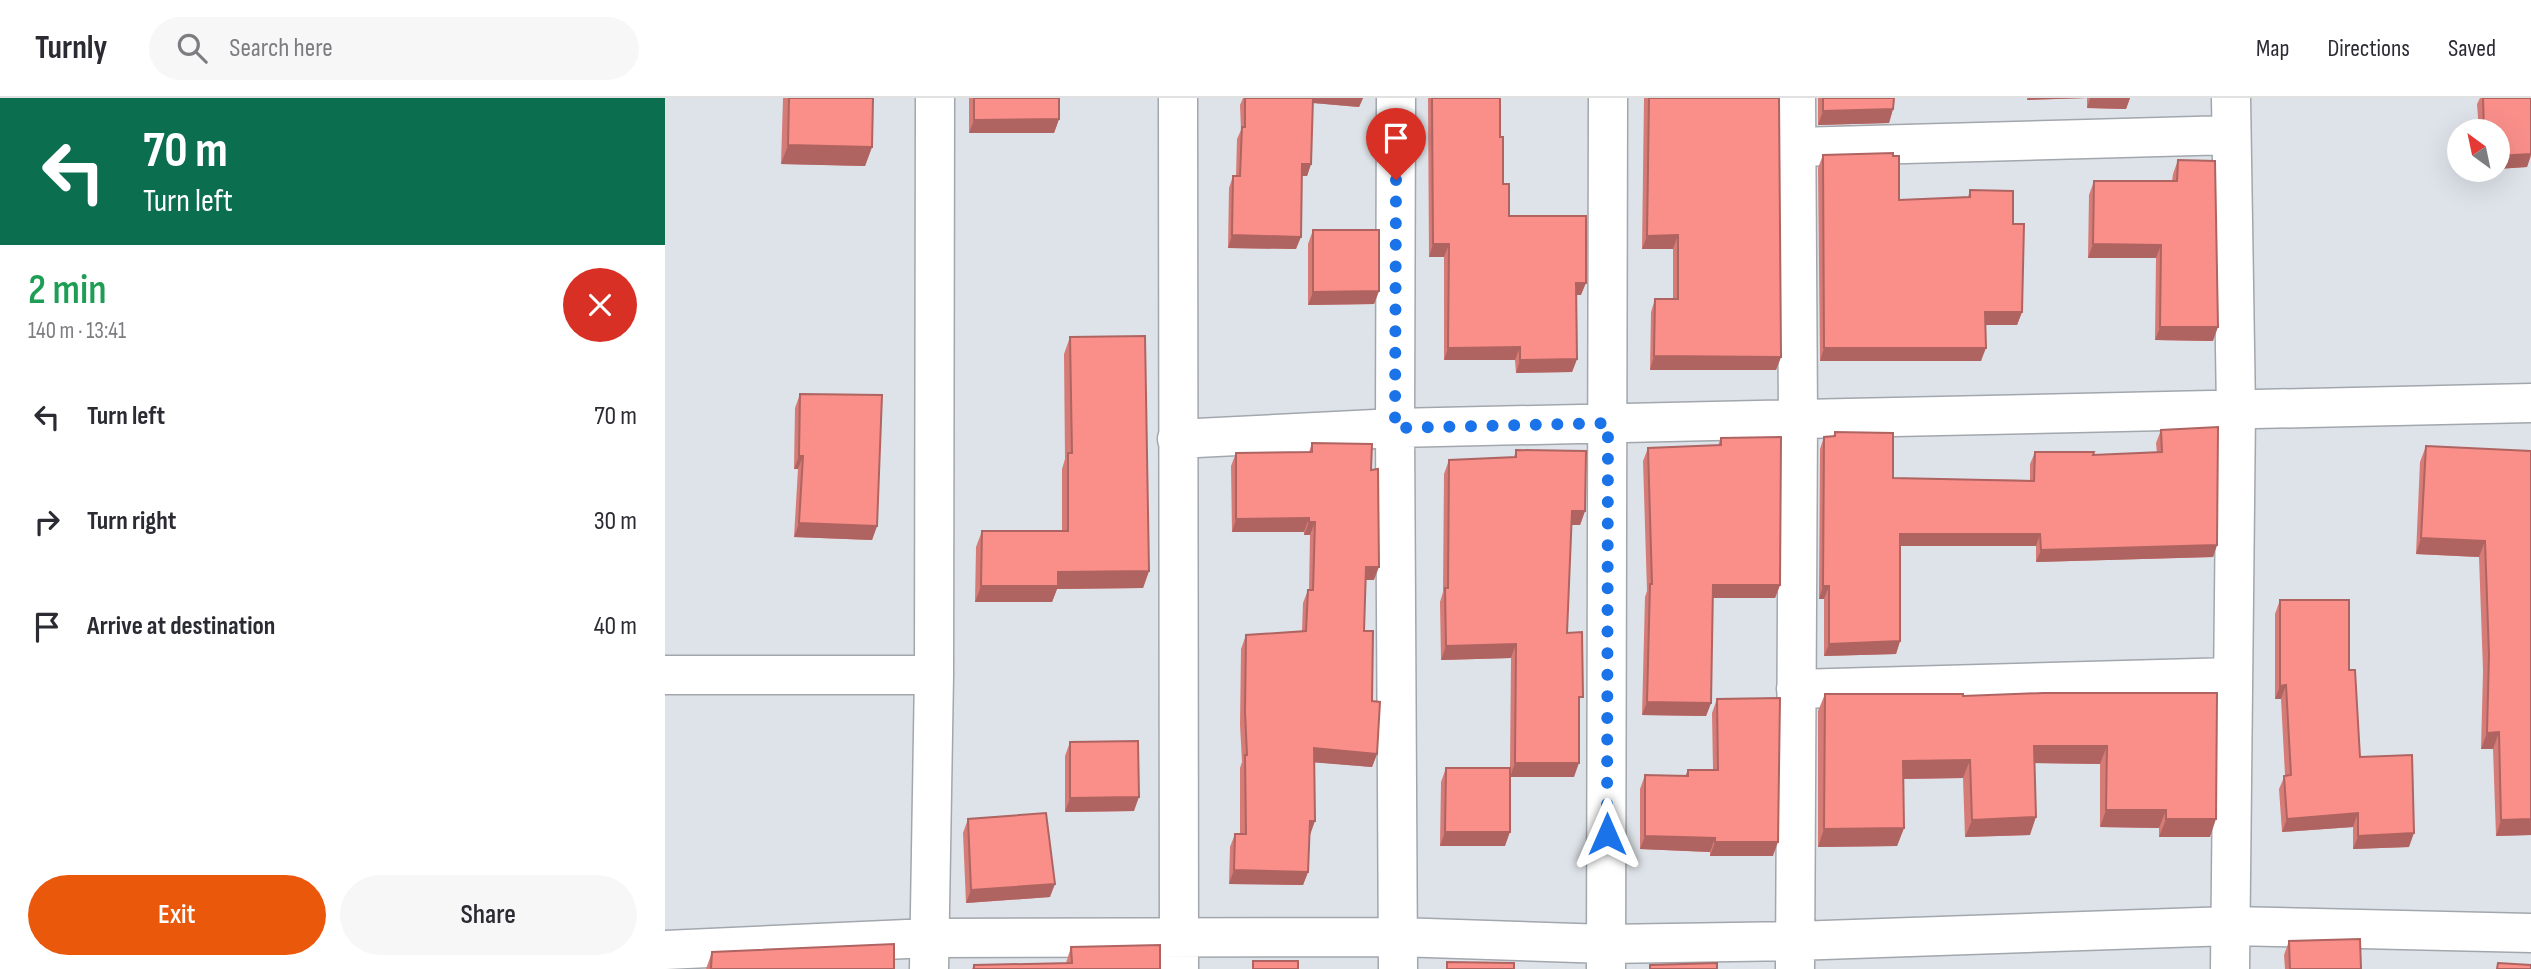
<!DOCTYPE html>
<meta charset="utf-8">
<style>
body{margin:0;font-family:"Sofia Sans Condensed",sans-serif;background:#f7f7f7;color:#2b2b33;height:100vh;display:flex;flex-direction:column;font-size:26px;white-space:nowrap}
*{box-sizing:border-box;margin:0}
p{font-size:23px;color:#7c7c81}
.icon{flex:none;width:38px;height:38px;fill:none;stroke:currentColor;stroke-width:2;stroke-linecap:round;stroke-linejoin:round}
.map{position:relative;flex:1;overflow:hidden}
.details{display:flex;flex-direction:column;background:#fff;width:665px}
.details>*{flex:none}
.guide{background:#0b6e4f;color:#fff;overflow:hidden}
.needle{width:46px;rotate:327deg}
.tools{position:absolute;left:1782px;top:21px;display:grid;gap:14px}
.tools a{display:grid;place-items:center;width:63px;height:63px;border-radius:50%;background:#fff;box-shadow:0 7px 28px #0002;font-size:35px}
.pin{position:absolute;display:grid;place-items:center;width:60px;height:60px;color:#fff;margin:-72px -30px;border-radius:50% 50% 50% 0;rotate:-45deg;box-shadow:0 0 7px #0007}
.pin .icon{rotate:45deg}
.me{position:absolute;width:77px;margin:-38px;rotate:0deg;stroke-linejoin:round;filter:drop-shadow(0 0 5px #0008)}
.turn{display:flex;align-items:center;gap:24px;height:147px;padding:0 28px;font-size:32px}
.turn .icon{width:91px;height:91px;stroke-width:2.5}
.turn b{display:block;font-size:49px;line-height:60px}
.round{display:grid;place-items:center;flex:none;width:74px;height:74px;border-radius:37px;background:#f7f7f7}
.overview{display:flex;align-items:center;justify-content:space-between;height:119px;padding:0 28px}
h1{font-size:42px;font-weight:600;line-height:52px;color:#1e9e55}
.primary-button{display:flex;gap:14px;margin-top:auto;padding:14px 28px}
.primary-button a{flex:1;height:80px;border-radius:42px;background:#ea580c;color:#fff;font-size:28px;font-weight:600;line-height:80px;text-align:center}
.primary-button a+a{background:#f7f7f7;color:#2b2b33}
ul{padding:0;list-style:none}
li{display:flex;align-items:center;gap:21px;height:105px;padding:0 28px}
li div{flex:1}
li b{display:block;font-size:26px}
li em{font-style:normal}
header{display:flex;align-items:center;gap:42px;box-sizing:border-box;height:98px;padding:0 35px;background:#fff;border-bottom:2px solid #e1e1e2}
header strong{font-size:33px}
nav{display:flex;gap:38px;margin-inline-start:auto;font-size:24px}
.search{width:490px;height:63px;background:#f7f7f7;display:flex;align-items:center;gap:18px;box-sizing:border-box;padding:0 24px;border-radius:38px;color:#7c7c81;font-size:26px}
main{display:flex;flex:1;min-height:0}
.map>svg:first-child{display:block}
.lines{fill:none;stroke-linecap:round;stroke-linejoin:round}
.minor-casing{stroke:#a2a7ad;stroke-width:41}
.minor{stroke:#fff;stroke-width:38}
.wall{fill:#d77b77}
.shaded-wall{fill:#af6461}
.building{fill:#fa8f8a;stroke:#af6461;stroke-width:2}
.route{stroke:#1a73e8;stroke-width:12;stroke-dasharray:0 21.6}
</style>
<header>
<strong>Turnly</strong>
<div class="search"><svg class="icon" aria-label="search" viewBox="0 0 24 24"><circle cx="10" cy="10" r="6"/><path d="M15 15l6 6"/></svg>Search here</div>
<nav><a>Map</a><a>Directions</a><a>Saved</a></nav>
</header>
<main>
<section class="details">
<div class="guide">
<div class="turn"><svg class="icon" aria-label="left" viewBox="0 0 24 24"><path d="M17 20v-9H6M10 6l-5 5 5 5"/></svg><div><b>70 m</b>Turn left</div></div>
</div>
<div class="overview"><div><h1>2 min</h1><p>140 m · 13:41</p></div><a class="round" style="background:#d93025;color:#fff"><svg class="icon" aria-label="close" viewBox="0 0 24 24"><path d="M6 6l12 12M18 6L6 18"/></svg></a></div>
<ul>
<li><svg class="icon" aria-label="left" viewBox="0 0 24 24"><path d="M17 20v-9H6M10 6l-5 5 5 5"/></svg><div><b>Turn left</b></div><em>70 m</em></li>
<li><svg class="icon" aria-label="right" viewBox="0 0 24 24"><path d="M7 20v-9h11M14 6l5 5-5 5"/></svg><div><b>Turn right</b></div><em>30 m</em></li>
<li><svg class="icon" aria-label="arrive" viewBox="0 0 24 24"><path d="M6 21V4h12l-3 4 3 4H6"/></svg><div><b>Arrive at destination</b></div><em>40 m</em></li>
</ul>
<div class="primary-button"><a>Exit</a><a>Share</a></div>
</section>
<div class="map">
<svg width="1866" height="871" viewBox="0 0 1866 871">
<rect width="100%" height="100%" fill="#dee3e9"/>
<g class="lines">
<g class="minor-casing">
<path id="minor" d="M513,0L514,871
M731,0L730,330L733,871
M1131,49L1566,37
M512,341L730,330L1866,305
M0,577H269
M1131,591L1568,579
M0,852L264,840L733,839L941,846L1130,843L1565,828L1866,835
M264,871L269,577L270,0
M941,871L943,0
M1130,871L1133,322L1131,0
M1565,871L1571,312L1566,0"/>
</g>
<use href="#minor" class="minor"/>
</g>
<path class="wall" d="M118,0H208L207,49L200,68L116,66Z
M304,0H394V21L389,35H304Z
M578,0H698L694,9L648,5L646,66L642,78H637L631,151L563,150L564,90L568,78H571L572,41L576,32L575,7Z
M763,0H835V39L838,86L844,118L916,197H911L912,261L907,274L851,275L850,262H779V159H764Z
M979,0H1114L1116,259L1111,272H985L986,214L990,201H1008V151H977Z
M1153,0H1229L1228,11L1224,25L1153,27Z
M1362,0H1465L1461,11L1422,10V0L1362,2Z
M1815,0H1866V58L1862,69L1832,71V33H1814L1812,6Z
M1158,57L1234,102L1303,99L1305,92L1348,126L1357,214L1352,227H1320L1316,263H1155L1153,70Z
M1513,62L1548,243L1490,242L1491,160H1423L1424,97L1429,83H1507L1508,76Z
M648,132L714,193L709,206L643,207V146Z
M405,239L484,473L478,490L392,491L387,504H310L311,449L317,433H397V371L400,361L399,256Z
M135,296L212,428L207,442L129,439L133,371H129L130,310Z
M1496,332L1552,447L1548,459L1371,464V448H1235V543L1231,556L1159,558V501H1154L1155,351L1159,339L1168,338L1170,334L1228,380L1365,382V366L1370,354L1428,357L1492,355L1491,345Z
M1056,340L1115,487L1110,500H1048L1046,605L1041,618L977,617L980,499L982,493L978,363L983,350L1053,347Z
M647,345L706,372L709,482H701L699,533L712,656L707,669L649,664L643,774L638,787L564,786L565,749L570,736H575V670L577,664L575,627L576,551L581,537L637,533L638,505L643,492H644L645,437H639V434H567L566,368L571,355L644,354Z
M1761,348L1866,353V737L1831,738L1828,651H1816L1818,573L1814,459L1751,456L1755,364Z
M851,352L920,413L915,427H906L902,535L914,608L909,679H845L840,748H775L776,684L781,670H845L846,560L776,562L775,504L778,494L779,376L784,362L849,359Z
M1615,502L1684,572L1695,659L1744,749L1688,751V729L1617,734L1614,691L1620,677L1616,601H1610V516Z
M1552,595L1545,739H1494V730L1435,729V666L1369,665L1365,737L1300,739L1298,680L1238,681L1239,730L1232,748L1153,749V613L1160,596L1298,598Z
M1052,601L1108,758H1045V754L975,751V691L980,677L1020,678L1023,672H1048L1047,615Z
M405,644L469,713L400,714V658Z
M303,721L385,799L301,805L298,735Z
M1624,843L1696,871H1620L1619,857Z
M406,849L495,871H307L309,867L401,865Z
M47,854L229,871H41Z"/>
<path class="shaded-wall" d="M638,0H698L694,9L637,4Z
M1363,0H1422L1362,2Z
M1425,0H1465L1461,11L1422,10Z
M1228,11L1224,25L1153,27L1158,13Z
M394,21L389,35H304L309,22Z
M123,47L207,49L200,68L116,66Z
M1866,56L1862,69L1832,71V58Z
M637,66H646L642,78H633Z
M567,137L636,139L631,151L563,150Z
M1013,137L1008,151H977L982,138Z
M768,146H784L779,159H764Z
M1428,146L1496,147L1491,160H1423Z
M911,185H921L916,197H906Z
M714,193L709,206L643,207L648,194Z
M1320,214H1357L1352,227H1315Z
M1495,229H1553L1548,243L1490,242Z
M855,249L850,262H779L783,250Z
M1159,250H1321L1316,263H1155Z
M989,258L1116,259L1111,272H985Z
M912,261L907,274L851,275L855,262Z
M134,358H138L133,371H129Z
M907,413H920L915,427H902Z
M644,420L639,434H567L571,421Z
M644,424H650L645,437H639Z
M134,425L212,428L207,442L129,439Z
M1235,436H1375L1371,448H1230Z
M1756,440L1820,443L1814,459L1751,456Z
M1552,447L1548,459L1371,464L1376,452Z
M701,469H714L709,482H696Z
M484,473L478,490L392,491L387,504H310L316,488L393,474Z
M1048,487H1115L1110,500H1043Z
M1158,488H1164L1159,501H1154Z
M1235,543L1231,556L1159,558L1164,546Z
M851,546L846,560L776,562L781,548Z
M1621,587L1616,601H1610L1615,588Z
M982,604L1046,605L1041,618L977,617Z
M1834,634L1828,651H1816L1822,635Z
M1369,648H1442L1435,666L1362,665Z
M649,650L712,656L707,669L644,664Z
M1305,662L1298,680L1231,681L1238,663Z
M850,665H914L909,679H845Z
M474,699L469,713L400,714L405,700Z
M1441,712H1501L1494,730L1435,729Z
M1693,715L1688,729L1617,734L1622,721Z
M1371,719L1365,737L1300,739L1307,722Z
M1501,721H1551L1545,739H1494Z
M1866,721V737L1831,738L1836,722Z
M645,723H650L645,737H640Z
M1239,730L1232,748L1153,749L1159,731Z
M780,734H845L840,748H775Z
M1749,735L1744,749L1688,751L1693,738Z
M980,738L1050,740L1045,754L975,751Z
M1050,744H1113L1108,758H1045Z
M569,772L643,774L638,787L564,786Z
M390,786L385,799L301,805L306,792Z"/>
<path class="building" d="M124,0H208L207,49L123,47Z
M309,0H394V21L309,22Z
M580,0H648L646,66H637L636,139L567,137L568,78H575L577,29H580Z
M767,0H835V39H838V86H844V118H921V185H911L912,261L855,262V249L783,250L784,146H768Z
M984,0H1114L1116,259L989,258L990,201H1013V137L982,138Z
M1158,0H1229L1228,11L1158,13Z
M1818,0H1866V56L1832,58V33H1819Z
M1228,55V58H1234V102L1305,99V92L1348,93V126H1359L1357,214H1320L1321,250H1159L1158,57Z
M1513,62L1550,63L1553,229H1495L1496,147L1428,146L1429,83H1512Z
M648,132H714V193L648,194Z
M480,238L484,473L393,474V488H316L317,433H403V355H407L405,239Z
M135,296L217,297L212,428L134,425L138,358H134Z
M1553,329L1552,447L1376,452L1375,436H1235V543L1164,546V488H1158L1159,339L1170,338V334L1228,335V380L1369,383L1370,354H1429L1428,357L1497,354L1496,332Z
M1116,339L1115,487H1048L1046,605L982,604L985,486H987L983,350L1056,347V340Z
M647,345L707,346L706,372L713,371L714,469H701L699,533H708L707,603L715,604L712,656L649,650L650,723H645L643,774L569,772L570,736H581L580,657H582L580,614L581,537L641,533L643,492H648L650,424H644V420L571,421V355L647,354Z
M1761,348L1866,353V721L1836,722L1834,634L1822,635L1824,557L1820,443L1756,440Z
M851,352L921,353L920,413H907L902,535L917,534L918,599H914V665H850L851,546L781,548L780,490H783L784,362L851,359Z
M1615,502H1684V572H1690L1695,659L1747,657L1749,735L1693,738V715L1622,721L1619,678L1626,677L1621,587L1615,588Z
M1378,595H1552L1551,721H1501V712H1441L1442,648H1369L1371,719L1307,722L1305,662L1238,663L1239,730L1159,731L1160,596H1298V598Z
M1115,600L1113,744H1050V740L980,738V677L1023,678V672H1053L1052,601Z
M473,643L474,699L405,700V644Z
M781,670H845V734H780Z
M381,715L390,786L306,792L303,721Z
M1695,841L1696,871H1625L1624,843Z
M229,846V871H46L47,854Z
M495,847V871H309V867L407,865L406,849Z
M588,863H633V871H588Z
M782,864L849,865V871H782Z
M1052,865V871H985V867Z
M1833,865L1866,867V871H1832Z"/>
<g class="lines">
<path class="route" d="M731,82L730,330L943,325L942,736"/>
</g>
</svg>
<div class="tools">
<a><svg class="needle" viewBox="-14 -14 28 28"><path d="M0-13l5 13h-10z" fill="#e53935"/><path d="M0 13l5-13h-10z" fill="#7c7c81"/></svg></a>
</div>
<div class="pin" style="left:731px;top:82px;background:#d93025"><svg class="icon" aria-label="arrive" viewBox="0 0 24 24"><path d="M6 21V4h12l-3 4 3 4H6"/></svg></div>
<svg class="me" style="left:942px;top:736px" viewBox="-20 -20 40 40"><path d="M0-17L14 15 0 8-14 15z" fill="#1a73e8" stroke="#fff" stroke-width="4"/></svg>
</div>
</main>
